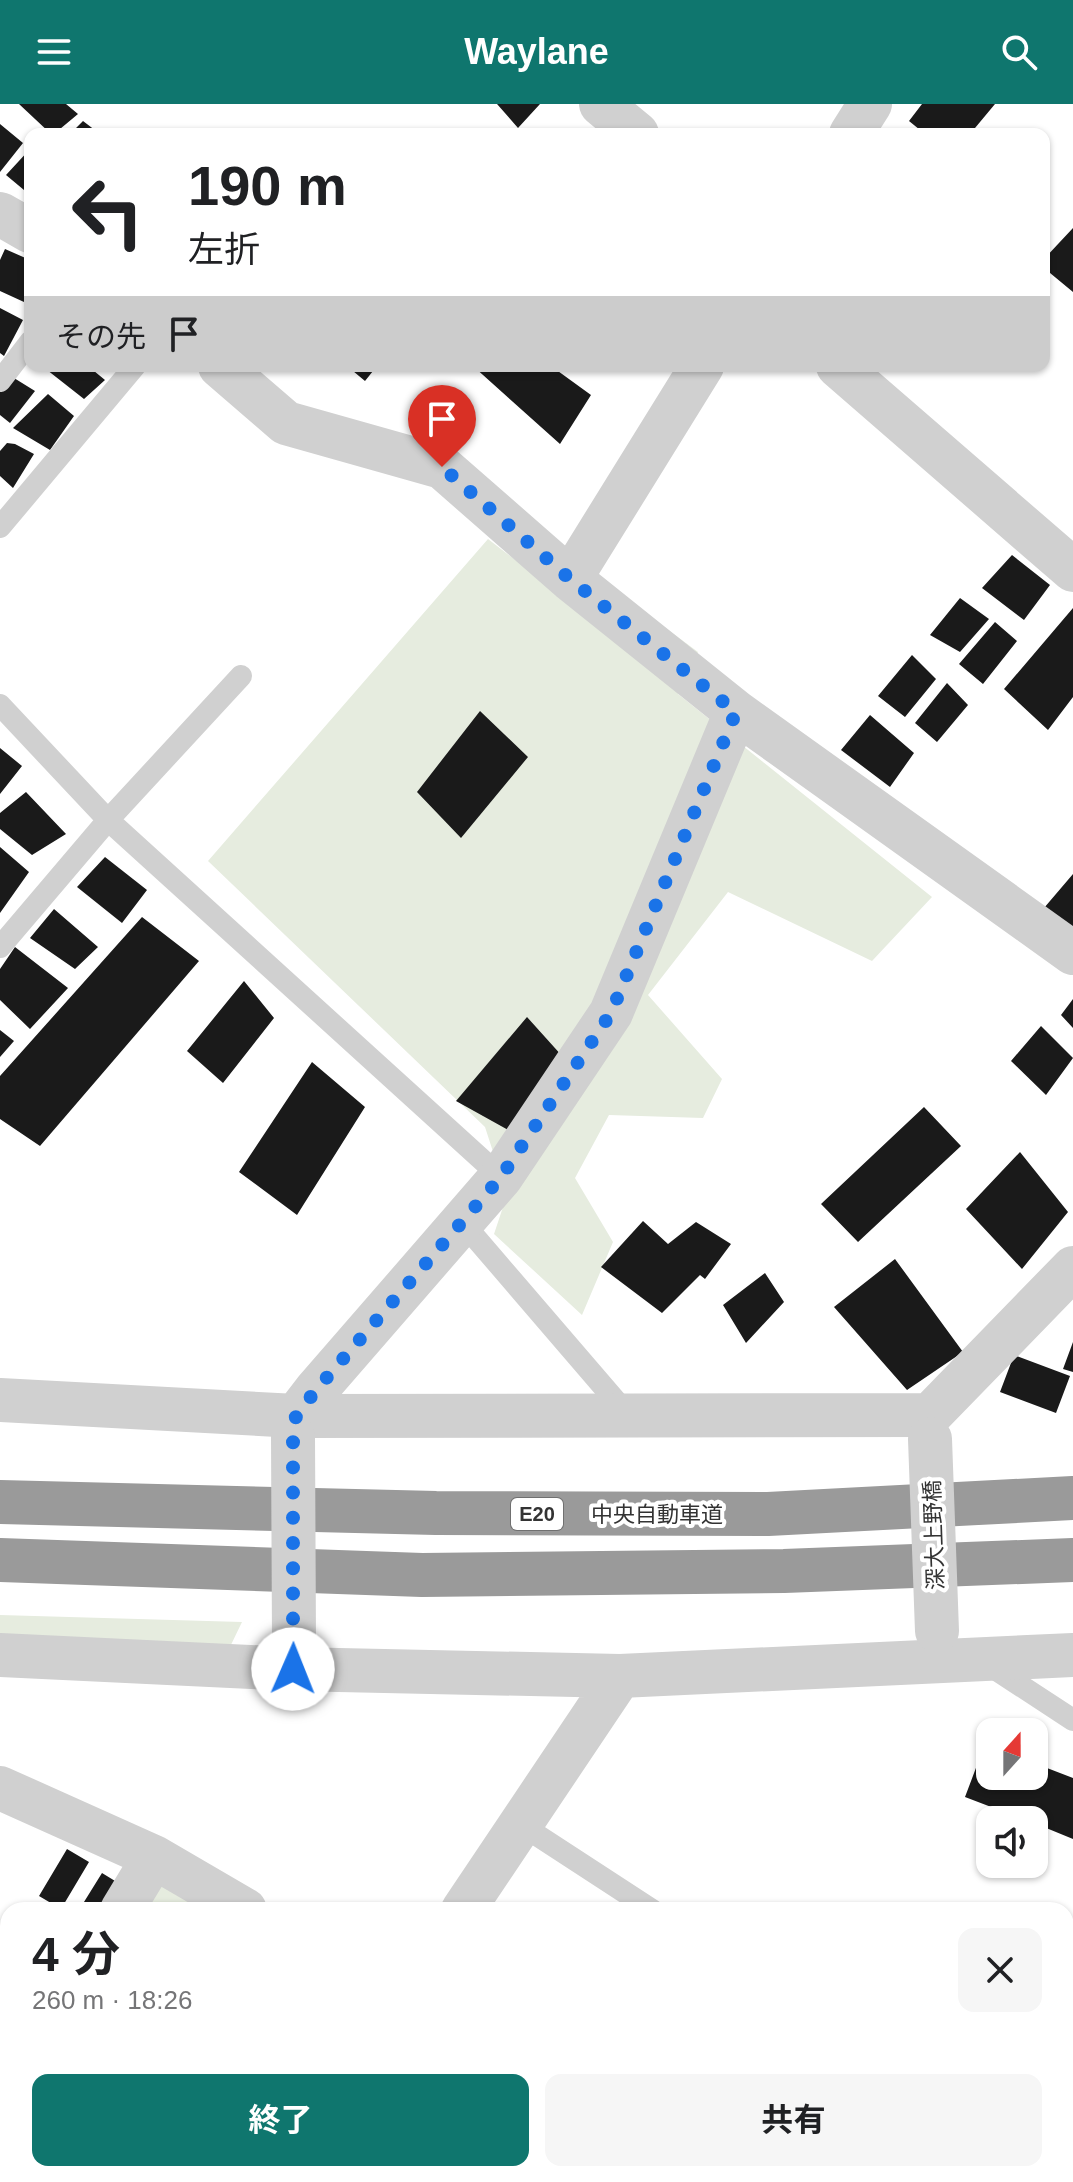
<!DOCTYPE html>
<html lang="ja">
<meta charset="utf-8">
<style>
body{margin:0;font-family:Arial,"Noto Sans JP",sans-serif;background:#f6f6f6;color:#202124;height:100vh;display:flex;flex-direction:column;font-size:30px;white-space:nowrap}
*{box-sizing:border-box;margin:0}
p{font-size:26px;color:#757577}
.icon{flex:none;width:44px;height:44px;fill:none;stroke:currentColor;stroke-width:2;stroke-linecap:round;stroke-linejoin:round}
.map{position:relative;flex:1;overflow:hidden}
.side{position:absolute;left:0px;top:1798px;width:1074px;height:280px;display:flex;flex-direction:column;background:#fff;border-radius:24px 24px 0 0;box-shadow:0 2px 6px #0004}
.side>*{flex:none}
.top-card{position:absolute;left:24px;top:24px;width:1026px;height:244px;border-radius:16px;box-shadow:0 2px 6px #0004;background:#fff;color:#202124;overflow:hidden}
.needle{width:52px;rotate:21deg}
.fabs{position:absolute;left:976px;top:1614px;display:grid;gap:16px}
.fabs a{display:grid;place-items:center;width:72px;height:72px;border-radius:16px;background:#fff;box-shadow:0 2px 6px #0004;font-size:40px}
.pin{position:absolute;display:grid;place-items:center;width:68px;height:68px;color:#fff;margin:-82px -34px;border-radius:50% 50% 50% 0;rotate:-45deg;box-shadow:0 0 8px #0007}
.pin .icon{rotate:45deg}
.me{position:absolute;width:88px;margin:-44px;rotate:1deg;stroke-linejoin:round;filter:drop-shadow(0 0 6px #0008)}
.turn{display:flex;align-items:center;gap:28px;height:168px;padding:0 32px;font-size:36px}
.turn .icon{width:104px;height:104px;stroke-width:2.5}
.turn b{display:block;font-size:56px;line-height:68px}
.then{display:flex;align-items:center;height:76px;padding:0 32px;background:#0003;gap:16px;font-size:30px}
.round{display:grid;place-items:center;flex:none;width:84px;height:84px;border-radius:16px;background:#f6f6f6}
.head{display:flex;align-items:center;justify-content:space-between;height:136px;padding:0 32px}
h1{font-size:48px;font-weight:700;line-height:60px}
.primary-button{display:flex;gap:16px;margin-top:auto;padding:16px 32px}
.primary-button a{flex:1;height:92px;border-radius:16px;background:#0f766e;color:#fff;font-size:32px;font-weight:700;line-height:92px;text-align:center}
.primary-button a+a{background:#f6f6f6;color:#202124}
header{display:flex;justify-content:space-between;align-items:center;height:104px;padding:0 32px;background:#0f766e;color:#fff;font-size:36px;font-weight:700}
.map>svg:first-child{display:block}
.green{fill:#e6ecdf}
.building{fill:#1a1a1a}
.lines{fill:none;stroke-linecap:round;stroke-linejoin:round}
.service{stroke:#d0d0d0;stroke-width:22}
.minor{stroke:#d0d0d0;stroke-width:44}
.motorway{stroke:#9a9a9a;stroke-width:44}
.minor-bridge{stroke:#d0d0d0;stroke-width:44}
.route{stroke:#1a73e8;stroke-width:14;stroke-dasharray:0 25.2}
.labels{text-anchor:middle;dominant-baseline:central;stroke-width:8;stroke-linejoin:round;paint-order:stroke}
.shield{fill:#fff;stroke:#707070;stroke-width:2}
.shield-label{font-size:20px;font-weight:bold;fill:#333}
.street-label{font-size:22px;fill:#333;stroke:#fff}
</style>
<header><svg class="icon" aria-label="menu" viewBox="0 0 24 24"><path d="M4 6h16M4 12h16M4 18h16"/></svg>Waylane<svg class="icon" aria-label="search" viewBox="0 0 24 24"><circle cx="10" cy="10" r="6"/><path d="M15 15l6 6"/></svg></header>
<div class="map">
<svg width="1073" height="2078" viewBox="0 0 1073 2078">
<rect width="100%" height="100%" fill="#fff"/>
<path class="green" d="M488,435L622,538L659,519L698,548L678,590L932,793L872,857L728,788L648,891L722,975L703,1014L609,1011L575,1074L613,1138L582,1211L494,1130L507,1091L485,1023L208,757Z
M0,1511L242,1518L228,1547L0,1535Z
M157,1771L212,1806H136Z
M1,1934L8,1937V2070H378L387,2078H0Z"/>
<path class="building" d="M19,0H66L78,10L54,30H51Z
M497,0H540L518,24Z
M922,0H995L970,30H925L909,17Z
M83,17L100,30H70Z
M0,20L23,39L0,68Z
M30,45V91L6,71Z
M1073,124V188L1044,164V155Z
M5,145L30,156V186L24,198L0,187V156Z
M0,204L23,216L4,252L0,249Z
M42,262H88L105,276L84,295Z
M347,262H377L365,277Z
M473,262H551L591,291L560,340Z
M14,274L35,287L10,319L0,311V288Z
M48,290L74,312L50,346L13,324Z
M7,339L15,340L34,350L13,384L0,372V347Z
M1012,451L1050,481L1024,516L982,484Z
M960,494L989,515L960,548L930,531Z
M1073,504V593L1048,626L1004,585Z
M995,518L1017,537L983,580L959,560Z
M912,551L936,575L905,613L878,592Z
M947,579L968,601L937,638L915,619Z
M480,607L528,653L461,734L417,688Z
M870,611L914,649L890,683L841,646Z
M0,644L22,662L0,690Z
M26,688L66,730L32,751L0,725V709Z
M0,743L29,768L0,809Z
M105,753L147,786L122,819L77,783Z
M1073,770V829L1044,804Z
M54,805L98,843L75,865L30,834Z
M142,813L199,857L40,1042L0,1015V972Z
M15,843L68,884L30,925L0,896V865Z
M244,877L274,914L223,979L187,947Z
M1073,895V924L1061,911Z
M527,913L563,953L512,1028L456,997Z
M1041,922L1073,954L1046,991L1011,957Z
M0,926L14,937L0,953Z
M312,958L365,1003L297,1111L239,1068Z
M924,1003L961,1042L858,1138L821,1100Z
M1020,1048L1068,1108L1022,1165L966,1105Z
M643,1117L668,1140L696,1118L731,1140L705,1175L700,1171L662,1209L601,1163Z
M895,1155L963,1248L907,1286L834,1203Z
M765,1169L784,1198L746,1239L723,1201Z
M1073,1238V1268L1063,1265Z
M1014,1251L1070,1272L1056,1309L1000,1288Z
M985,1640L990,1642V1672H1034V1659L1073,1674V1735L1034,1719V1716H1025L965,1693Z
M67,1745L89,1758L61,1805L39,1792Z
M102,1769L120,1780L104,1806H79Z
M0,1884L8,1889V1922L0,1918Z
M428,2070H506L501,2078H423Z
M592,2070H631L627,2078H588Z
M884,2070H1020L1031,2078H895Z"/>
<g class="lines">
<path class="service" d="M0,277L30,238
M0,423L135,262
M0,601L108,716L501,1073
M0,843L108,716L241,572
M462,1118L627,1310
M989,1561L1073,1616
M520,1720L652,1806"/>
<path class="minor" d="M601,0L637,30
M851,30L870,0
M0,110L30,127
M220,262L286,319L442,363L570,475L736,608L1073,849
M838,262L1073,466
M570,475L702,262
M0,1296L296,1312L930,1311L1073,1164
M293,1332L296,1312L316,1286L501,1073L611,909L736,608
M0,1551L293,1565L620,1572
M0,1684L154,1753L245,1806
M122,1806L154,1753
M463,1806L620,1572L1073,1551
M1066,1938L1073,1934
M671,2070L685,2078
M827,2078L834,2070"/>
<path class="motorway" d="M0,1398L436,1409L768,1410L1073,1394
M0,1456L422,1471L784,1467L1073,1456"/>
<path class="minor-bridge" d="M293,1332L294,1538
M930,1335L937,1527"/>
</g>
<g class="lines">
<path class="route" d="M293,1565V1332L296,1312L316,1286L501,1073L611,909L736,608L570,475L442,363"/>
</g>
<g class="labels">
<rect class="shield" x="511" y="1394" width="52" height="32" rx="6"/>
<g class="shield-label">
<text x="537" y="1410">E20</text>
</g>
<g class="street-label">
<text x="657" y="1410">中央自動車道</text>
<text transform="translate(934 1431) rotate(-92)">深大上野橋</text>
</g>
</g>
</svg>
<div class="fabs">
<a><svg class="needle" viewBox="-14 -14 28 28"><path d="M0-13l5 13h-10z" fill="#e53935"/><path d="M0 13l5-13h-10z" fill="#757577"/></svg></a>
<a><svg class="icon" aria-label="sound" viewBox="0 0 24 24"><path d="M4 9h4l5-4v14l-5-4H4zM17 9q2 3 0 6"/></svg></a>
</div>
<div class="pin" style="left:442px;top:363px;background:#d93025"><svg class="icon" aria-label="arrive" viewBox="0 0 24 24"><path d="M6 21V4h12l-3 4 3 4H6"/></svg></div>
<svg class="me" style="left:293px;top:1565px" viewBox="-20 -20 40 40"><circle r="19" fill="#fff"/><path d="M0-13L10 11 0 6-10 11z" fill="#1a73e8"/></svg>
<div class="top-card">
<div class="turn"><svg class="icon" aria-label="left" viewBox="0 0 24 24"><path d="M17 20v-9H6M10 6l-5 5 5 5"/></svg><div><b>190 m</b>左折</div></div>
<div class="then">その先<svg class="icon" aria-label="arrive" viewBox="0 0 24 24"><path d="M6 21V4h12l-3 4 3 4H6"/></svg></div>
</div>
<section class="side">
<div class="head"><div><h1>4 分</h1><p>260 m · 18:26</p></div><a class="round"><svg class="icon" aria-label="close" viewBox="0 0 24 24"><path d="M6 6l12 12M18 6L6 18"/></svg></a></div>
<div class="primary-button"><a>終了</a><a>共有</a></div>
</section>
</div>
